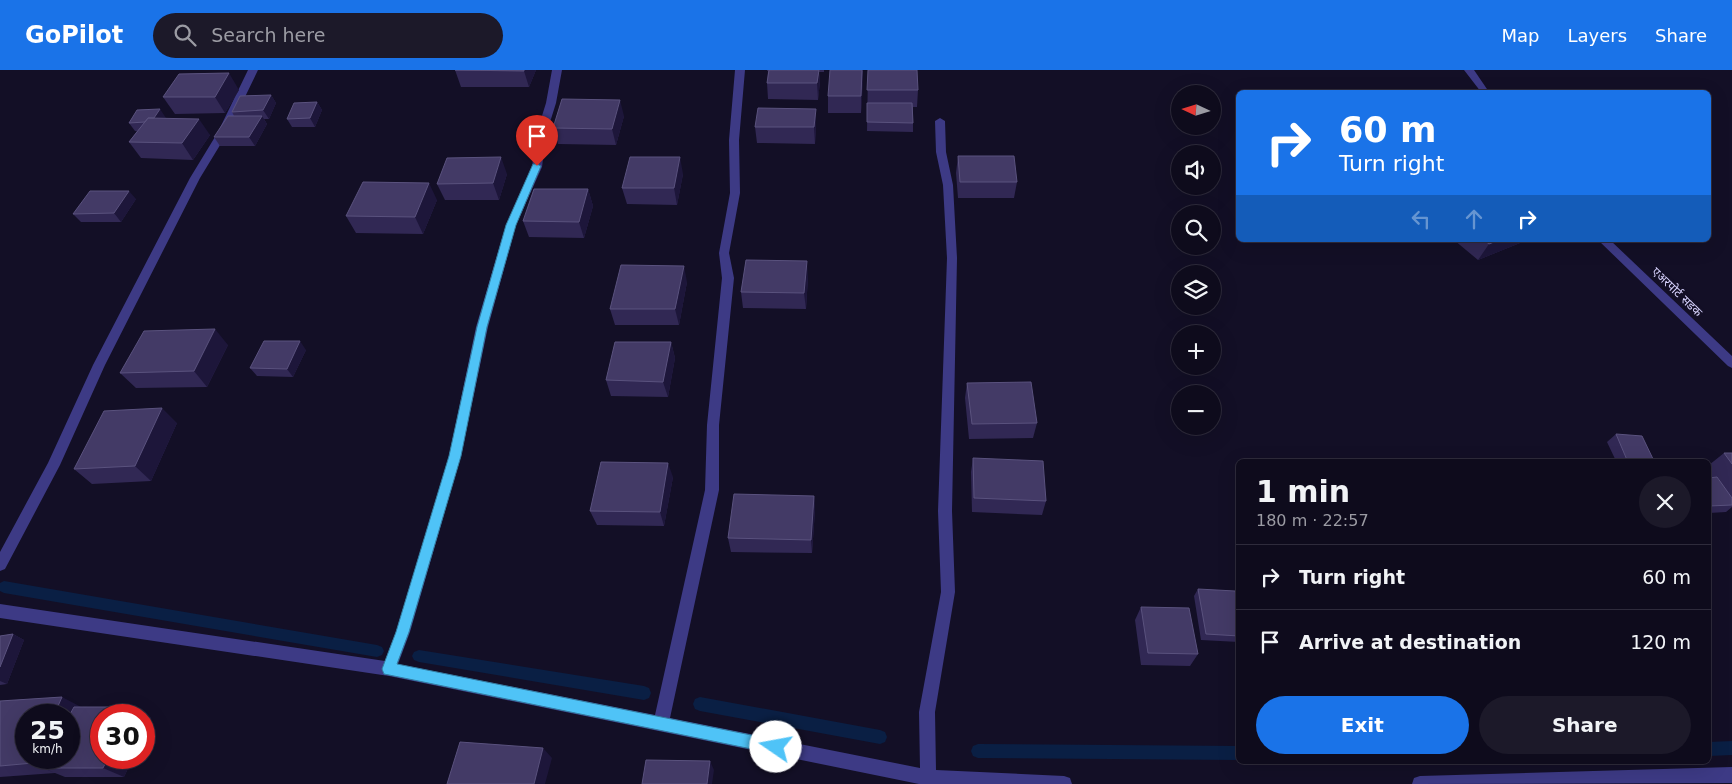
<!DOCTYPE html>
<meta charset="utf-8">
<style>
body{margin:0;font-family:"DejaVu Sans","Noto Sans Devanagari",sans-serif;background:#1c1929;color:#f1f3f6;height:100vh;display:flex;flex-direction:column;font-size:19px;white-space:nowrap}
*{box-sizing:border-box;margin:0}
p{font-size:16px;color:#9b9ba3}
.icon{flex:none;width:28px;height:28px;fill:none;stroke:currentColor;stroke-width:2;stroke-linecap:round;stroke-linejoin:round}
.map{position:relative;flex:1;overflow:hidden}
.sheet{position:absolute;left:1236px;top:389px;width:475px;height:305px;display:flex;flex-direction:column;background:#0e0b1c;border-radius:8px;box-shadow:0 5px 20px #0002,0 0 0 1px #2e2b3b}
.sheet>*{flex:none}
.guide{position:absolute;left:1236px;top:20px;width:475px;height:152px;border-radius:8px;box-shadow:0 5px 20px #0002,0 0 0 1px #2e2b3b;background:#1a73e8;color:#fff;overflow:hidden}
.needle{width:32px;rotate:274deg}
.fabs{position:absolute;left:1171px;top:15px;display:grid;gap:10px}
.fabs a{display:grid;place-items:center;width:50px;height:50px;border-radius:50%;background:#0e0b1c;box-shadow:0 5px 20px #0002,0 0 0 1px #2e2b3b;font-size:25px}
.speed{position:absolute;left:15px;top:634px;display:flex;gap:10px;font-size:25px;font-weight:700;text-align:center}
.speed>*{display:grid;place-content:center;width:65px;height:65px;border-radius:50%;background:#0e0b1c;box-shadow:0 5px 20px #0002,0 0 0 1px #2e2b3b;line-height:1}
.speed small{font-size:12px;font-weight:400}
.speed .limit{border:8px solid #d22;background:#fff;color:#111}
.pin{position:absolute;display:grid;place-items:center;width:42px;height:42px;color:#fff;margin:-51px -21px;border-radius:50% 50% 50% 0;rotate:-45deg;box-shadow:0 0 5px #0007}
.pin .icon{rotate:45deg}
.me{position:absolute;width:55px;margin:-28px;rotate:282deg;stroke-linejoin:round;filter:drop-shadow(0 0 4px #0008)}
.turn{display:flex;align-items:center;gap:18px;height:105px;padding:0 20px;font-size:22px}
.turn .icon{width:65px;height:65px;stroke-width:2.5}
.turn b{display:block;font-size:35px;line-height:42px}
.lanes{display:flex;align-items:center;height:48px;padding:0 20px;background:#0003;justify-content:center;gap:25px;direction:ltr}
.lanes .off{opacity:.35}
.round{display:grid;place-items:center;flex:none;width:52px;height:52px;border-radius:26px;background:#1c1929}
.headline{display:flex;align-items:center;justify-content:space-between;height:85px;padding:0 20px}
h1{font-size:30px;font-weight:700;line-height:38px}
.cta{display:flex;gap:10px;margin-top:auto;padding:10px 20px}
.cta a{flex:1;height:58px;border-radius:30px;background:#1a73e8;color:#fff;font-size:20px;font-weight:700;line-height:58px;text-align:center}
.cta a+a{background:#1c1929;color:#f1f3f6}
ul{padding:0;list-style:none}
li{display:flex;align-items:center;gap:15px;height:65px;padding:0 20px;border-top:1px solid #2e2b3b}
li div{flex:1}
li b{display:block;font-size:19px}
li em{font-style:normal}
header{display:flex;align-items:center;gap:30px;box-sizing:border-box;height:70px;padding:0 25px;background:#1a73e8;color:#fff}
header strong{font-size:24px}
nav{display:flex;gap:28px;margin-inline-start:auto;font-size:18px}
.search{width:350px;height:45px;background:#1c1929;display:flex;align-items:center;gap:12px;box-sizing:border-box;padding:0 18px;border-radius:28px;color:#9b9ba3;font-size:19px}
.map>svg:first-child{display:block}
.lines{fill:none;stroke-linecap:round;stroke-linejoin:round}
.stream{fill:#0a1f44;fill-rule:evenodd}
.street{fill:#3d3a85;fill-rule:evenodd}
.wall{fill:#312854}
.shaded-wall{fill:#1d163a}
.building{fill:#433a66;stroke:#5a527e}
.route{fill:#4fc3f7;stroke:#337fa1}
.labels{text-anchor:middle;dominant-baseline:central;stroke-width:5;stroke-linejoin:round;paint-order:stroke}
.street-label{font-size:12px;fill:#d9d4ff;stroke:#130f26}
</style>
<header>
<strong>GoPilot</strong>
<div class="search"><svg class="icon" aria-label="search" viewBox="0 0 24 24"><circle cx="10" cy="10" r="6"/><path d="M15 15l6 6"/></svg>Search here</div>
<nav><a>Map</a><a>Layers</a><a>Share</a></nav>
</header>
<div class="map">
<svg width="1732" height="714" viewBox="0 0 1732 714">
<rect width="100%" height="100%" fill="#130f26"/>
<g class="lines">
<path class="stream" d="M4,511L377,575L382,577L384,581L382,585L377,587L4,523L0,521V513Z
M419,580L644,616L649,618L651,623L649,628L644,630L419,592L414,590L412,586L414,582Z
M700,627L880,660L885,662L887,667L885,672L880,674L700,641L695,639L693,634L695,629Z
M1732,671V685L1709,686V672Z
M978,674L1239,676V690L978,688L973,686L971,681L973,676Z"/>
<path class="street" d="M248,0H258L228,62L200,108L105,295L60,395L5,499L0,501V482L48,393L93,295L190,108L218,62Z
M552,0H562L556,33L546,65L542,97L516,155L488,257L461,386L410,562L398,594L655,645L705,420L707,355L722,208L719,183L730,123L729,70L735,0H745L739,70L740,123L729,183L734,208L719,355V420L670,648L920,698L919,642L941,522L938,441L947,188L943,115L936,82L935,51L940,48L945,51L946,82L953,115L957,188L952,441L955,522L935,642L936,700L1064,706L1070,708L1072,714H919L389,606L0,548V534L385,591L396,562L449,386L476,257L506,155L532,97L536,65L546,33Z
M1464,0H1474L1489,22H1481Z
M1598,170H1610L1732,286V298L1728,296Z
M1732,697V713L1412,714L1414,708L1420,706Z"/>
</g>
<path class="wall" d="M455,0H536L529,17H461Z
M767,0H824V2H819L820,11L818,30L768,29L767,13L768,1H767Z
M863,0L861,43H828V26Z
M868,0L918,20L917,37H913V62L867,61Z
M239,20L225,43L175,44L163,27Z
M271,25L276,33L269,49H264L267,54L255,76H220L214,67L234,46L232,42Z
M317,32L322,40L315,57H292L287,49Z
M624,46L616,75L558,74L553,58Z
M165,48L210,65L193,90L141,88L129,72L137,61H135L129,53L166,48Z
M816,55L815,74L757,73L755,57Z
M958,86L1017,112L1014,128H958L956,103Z
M507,104L499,130H445L437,114Z
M683,104L677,135L627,134L622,118Z
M588,119L593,136L584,168L529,167L523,151Z
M136,129L121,152H81L73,144Z
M437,130L423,164L356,163L346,146Z
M1454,170H1522L1520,173L1478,190Z
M808,207L806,239L743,238L741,222Z
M687,212L679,255H615L610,239Z
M671,272L675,288L668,327L611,326L606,310Z
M228,275L207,317L136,318L120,303Z
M306,280L293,307L257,306L250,298Z
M967,313L1037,353L1033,368L969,369L965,328Z
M177,353L151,411L92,414L74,399Z
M1616,364L1654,391H1616L1607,372Z
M1724,383H1732V437L1726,442L1709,443V408H1712L1709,403V395Z
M973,388L1046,431L1042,445L972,442L971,402Z
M673,407L664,456L597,455L590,441Z
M814,426L815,440L812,483L731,482L728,468Z
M1198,519L1239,538V572L1201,570L1194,526Z
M1141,537L1198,584L1190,596L1141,595L1135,550Z
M13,564L24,570L7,614L0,615V566Z
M0,631L80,637H132L151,648L144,664V645L101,688H133L124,707H65L55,703L0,707Z"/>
<path class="shaded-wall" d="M524,0H536L529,17L524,1Z
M819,0L820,11L818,30L817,13Z
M863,0V14L861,43V26Z
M229,3L239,20L225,43L215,27Z
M271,25L276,33L269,49L263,40Z
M620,30L624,46L616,75L612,59Z
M317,32L322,40L315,57L310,48Z
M160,39L166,48L158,60L152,52Z
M816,39V55L815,74L814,57Z
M262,46L267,54L255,76L249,67Z
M199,49L210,65L193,90L182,73Z
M501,87L507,104L499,130L493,113Z
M680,87L683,104L677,135L674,118Z
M429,113L437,130L423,164L415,147Z
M588,119L593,136L584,168L579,152Z
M129,121L136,129L121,152L114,143Z
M1499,170H1522L1520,173L1478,190L1489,174Z
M807,191L808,207L806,239L804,223Z
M684,196L687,212L679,255L675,239Z
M215,259L228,275L207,317L194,301Z
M300,271L306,280L293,307L287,299Z
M671,272L675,288L668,327L663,312Z
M162,338L177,353L151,411L135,396Z
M668,393L673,407L664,456L660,442Z
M814,426L815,440L812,483L811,470Z
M13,564L24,570L7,614L0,611V597Z
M62,627L83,638L69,670V645H54Z
M132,637L151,648L144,664V645H129Z
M543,678L552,688L545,714H534Z
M35,688H61L43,698L55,703L33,693Z
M108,688H133L124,707L103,698Z
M710,691L714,700L712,714H707Z"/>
<path class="building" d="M455,0H524V1Z
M769,0H819L817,13H767Z
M830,0H862L861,26H828Z
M868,0H917L918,20H867Z
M229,3L215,27H163L179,4Z
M271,25L263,40L232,42L240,26Z
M562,29L620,30L612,59L553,58Z
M317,32L310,48L287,49L294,33Z
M867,33H912L913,53L867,52Z
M758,38L816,39L814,57H755Z
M160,39L154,48H148L145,52L129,53L137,40Z
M228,46H262L249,67H214Z
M148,48L199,49L182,73L129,72Z
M958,86H1014L1017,112H960Z
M501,87L493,113L437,114L447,88Z
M630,87H680L674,118H622Z
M363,112L429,113L415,147L346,146Z
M534,119H588L579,152L523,151Z
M90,121H129L114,143L73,144Z
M1484,170H1499L1489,174Z
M746,190L807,191L804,223L741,222Z
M621,195L684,196L675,239H610Z
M215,259L194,301L120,303L144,261Z
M264,271H300L287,299L250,298Z
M615,272H671L663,312L606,310Z
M1031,312L1037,353L972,354L967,313Z
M162,338L135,396L74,399L104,341Z
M1616,364L1642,366L1654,391L1627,390Z
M1724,383H1732V394Z
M973,388L1043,391L1046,431L974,428Z
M601,392L668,393L660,442L590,441Z
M1717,407L1732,428V435L1709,436V408Z
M734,424L814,426L811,470L728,468Z
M1198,519L1235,521L1239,538V566L1206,564Z
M1141,537L1189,538L1198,584L1148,583Z
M13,564L0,597V566Z
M62,627L54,645H26V688H35L33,693L0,696V631Z
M74,637H132L129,645H101V688H108L103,698H43L48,688H69V646Z
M460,672L543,678L534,714H447Z
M646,690L710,691L707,714H642Z"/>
<path class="route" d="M533,94H537L541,96L516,155L487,257L461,386L409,562L397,594L776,670L781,672L783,677L781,682L776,684L389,605L384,604L382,599L396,562L449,386L477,257L506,155Z"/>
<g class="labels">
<g class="street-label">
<text transform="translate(1677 222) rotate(44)">एअरपोर्ट सडक</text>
</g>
</g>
</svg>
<div class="fabs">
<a><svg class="needle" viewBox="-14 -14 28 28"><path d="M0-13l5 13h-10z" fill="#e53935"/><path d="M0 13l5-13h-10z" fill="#9b9ba3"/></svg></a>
<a><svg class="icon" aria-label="sound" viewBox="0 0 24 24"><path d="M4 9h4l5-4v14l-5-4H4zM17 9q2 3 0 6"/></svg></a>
<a><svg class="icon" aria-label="search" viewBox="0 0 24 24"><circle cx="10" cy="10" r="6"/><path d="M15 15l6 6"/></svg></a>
<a><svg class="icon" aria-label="layers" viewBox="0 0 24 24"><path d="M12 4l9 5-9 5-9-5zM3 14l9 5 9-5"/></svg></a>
<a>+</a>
<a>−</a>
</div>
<div class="speed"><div>25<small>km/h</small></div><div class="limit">30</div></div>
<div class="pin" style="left:537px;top:96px;background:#d93025"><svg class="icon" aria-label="arrive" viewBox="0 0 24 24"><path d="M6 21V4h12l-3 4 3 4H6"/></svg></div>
<svg class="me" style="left:776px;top:677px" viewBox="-20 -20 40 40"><circle r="19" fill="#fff"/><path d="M0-13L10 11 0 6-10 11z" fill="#4fc3f7"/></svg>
<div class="guide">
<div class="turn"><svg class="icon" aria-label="right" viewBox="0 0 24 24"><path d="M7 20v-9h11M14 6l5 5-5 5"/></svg><div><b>60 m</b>Turn right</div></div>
<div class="lanes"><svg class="icon off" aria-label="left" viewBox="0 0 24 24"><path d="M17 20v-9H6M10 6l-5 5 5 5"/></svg><svg class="icon off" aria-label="ahead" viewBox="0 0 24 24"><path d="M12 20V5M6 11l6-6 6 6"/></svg><svg class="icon" aria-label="right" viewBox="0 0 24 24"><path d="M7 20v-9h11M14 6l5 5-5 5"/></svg></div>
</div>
<section class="sheet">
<div class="headline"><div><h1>1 min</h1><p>180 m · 22:57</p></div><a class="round"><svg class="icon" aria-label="close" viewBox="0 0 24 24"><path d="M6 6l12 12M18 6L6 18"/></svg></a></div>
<ul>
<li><svg class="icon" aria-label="right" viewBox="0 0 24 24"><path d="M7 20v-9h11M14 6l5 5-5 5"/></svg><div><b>Turn right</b></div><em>60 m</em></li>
<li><svg class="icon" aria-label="arrive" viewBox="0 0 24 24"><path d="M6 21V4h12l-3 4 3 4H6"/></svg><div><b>Arrive at destination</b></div><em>120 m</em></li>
</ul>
<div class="cta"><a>Exit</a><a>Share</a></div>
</section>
</div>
